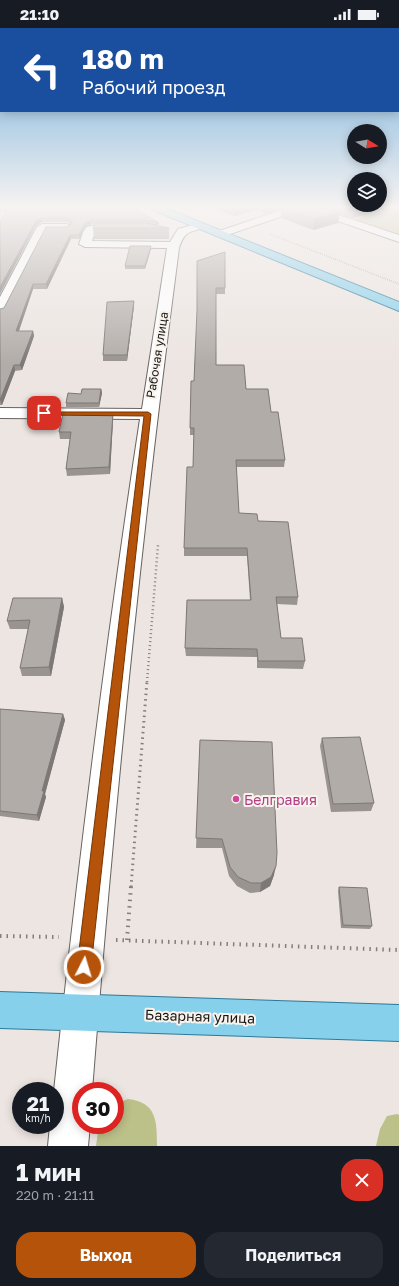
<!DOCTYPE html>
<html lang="ru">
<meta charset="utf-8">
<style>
body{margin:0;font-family:"Golos Text",sans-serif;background:#242831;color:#f1f3f6;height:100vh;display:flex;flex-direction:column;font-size:15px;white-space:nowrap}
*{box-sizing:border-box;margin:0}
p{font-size:13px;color:#9ea1a6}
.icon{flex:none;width:22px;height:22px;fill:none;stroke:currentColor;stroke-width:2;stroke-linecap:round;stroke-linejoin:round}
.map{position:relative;height:1118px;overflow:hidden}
.drawer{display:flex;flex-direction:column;background:#171b24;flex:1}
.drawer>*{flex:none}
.banner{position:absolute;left:0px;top:0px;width:399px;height:84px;box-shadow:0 2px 10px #0003;background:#1a4fa0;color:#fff;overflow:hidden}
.needle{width:26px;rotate:101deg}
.controls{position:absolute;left:347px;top:96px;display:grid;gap:8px}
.controls a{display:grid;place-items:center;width:40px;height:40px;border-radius:50%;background:#171b24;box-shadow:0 2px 10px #0003;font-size:20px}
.speed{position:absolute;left:12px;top:1054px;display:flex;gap:8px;font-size:20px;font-weight:700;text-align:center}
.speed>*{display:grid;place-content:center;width:52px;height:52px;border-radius:50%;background:#171b24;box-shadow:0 2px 10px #0003;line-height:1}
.speed small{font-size:10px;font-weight:400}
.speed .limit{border:6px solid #d22;background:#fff;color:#111}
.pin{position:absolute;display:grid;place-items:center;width:34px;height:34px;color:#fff;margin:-17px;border-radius:8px;box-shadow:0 2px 6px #0006}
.me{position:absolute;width:44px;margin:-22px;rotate:5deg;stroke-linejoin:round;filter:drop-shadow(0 0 3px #0008)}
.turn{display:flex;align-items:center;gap:14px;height:84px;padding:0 16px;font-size:18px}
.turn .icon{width:52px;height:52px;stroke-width:2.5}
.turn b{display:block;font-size:28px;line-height:34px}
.round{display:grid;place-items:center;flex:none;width:42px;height:42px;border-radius:16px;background:#242831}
.headline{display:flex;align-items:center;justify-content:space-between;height:68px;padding:0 16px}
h1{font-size:24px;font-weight:700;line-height:30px}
.action{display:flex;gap:8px;margin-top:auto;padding:8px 16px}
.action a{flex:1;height:46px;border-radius:16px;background:#b45309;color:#fff;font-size:16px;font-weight:700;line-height:46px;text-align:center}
.action a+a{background:#242831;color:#f1f3f6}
.status{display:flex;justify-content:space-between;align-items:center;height:28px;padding:0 20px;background:#171b24;direction:ltr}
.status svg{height:11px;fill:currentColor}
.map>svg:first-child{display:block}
.green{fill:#bcc089}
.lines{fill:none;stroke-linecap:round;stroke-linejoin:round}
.minor-casing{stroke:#69635f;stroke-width:2}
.major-casing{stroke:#2c7a99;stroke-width:2}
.path-far3{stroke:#847f7c;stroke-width:1.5;stroke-dasharray:0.5 1.5;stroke-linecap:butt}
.path-far2{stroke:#847f7c;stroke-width:2.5;stroke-dasharray:1 3;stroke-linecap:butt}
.path-far1{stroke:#847f7c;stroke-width:3;stroke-dasharray:1.5 4;stroke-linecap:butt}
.path{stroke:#847f7c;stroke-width:4;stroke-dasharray:1.5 5;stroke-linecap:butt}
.minor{fill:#fff;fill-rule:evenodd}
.major{fill:#86d0ec;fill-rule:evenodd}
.wall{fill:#999490}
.shaded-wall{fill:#7d7876}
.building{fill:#b2aca8;stroke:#7d7876}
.route{fill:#b45309;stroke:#753606}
.hotel-dot{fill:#d1479c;stroke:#f9f3ee;stroke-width:1.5}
.labels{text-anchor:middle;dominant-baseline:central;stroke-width:4;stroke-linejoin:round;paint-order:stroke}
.street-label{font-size:12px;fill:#191715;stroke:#f9f3ee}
.near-hotel-label{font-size:14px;fill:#b23c85;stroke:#f9f3ee;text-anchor:start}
.near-street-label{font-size:14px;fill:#191715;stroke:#f9f3ee}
</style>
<div class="status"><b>21:10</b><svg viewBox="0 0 49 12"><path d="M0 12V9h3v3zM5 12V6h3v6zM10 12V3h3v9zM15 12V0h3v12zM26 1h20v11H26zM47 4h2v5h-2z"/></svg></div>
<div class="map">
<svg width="399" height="1118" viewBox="0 0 399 1118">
<rect width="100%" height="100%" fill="#ece5e1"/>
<path class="green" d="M357,180H389L399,183V208L352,192L363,189L346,183Z
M128,1071C157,1074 157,1094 157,1118H96L99,1097H115V1076Z
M397,1086L399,1087V1118H376L380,1101L387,1088Z"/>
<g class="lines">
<g class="minor-casing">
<path id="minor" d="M288,180C327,180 362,195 399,207V214L329,190L316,189L298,183L224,208H216L215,206L216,204Z
M200,195L205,198L204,200C189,204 184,204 179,220C142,500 114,781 92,1063H81V1097H90L88,1118H48L50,1097H55L54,1063C78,838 106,614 140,391L0,390V380L142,381L167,220L85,219L79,216C81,212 83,201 87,199C92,196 124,197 127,201L122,204H95L92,213L170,214L178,201Z
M42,196H67L72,199L67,202H46L7,281L5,284L0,285V269L37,199Z"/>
</g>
<g class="major-casing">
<path id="major" d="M151,180H165L399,274V283L153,182Z
M0,964L399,977V1013L0,1000Z"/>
</g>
<path class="path-far3" d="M270,206L399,256"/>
<path class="path-far2" d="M147,654L158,517"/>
<path class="path-far1" d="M131,859L147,653"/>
<path class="path" d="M0,908L59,909
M116,912L399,922
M127,912L131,858"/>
<use href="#minor" class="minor"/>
<use href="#major" class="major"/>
</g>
<path class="wall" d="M0,180H134L159,195V198L169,200V211H94L93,200L94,196H91L85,200L80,211H71L47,261H33L19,303H33L34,308L22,342L15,343L2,377H0V281L4,280L66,199L71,197L67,194H42L36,198L6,184H0Z
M214,180H388L353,190L339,187L338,195L313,202L281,190V181L267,186L256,182L234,188Z
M151,221L145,241H125V238Z
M225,224V266H216V337L246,361L271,384L285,432L284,439H236L239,485L258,493L298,569L297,577L277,576L281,610L305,633L303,641L257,640V629L186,628L185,620L250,572L247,528H184V520L193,439L194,407H190V400L194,353Z
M134,273V278L127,333H103V327Z
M101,361L102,365L99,379H66V375L81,366Z
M113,386V392L110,446L67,448L66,441L70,411H60L59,404Z
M62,570L64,579L51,648H22L20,640L28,601H10L7,593Z
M0,681L63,686L65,692L45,766L46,769L39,793L0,788Z
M322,710L374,775L371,783L331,784L320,718Z
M200,712L274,847L270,858L260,864L250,865L237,858L229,848L222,820H196Z
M339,859L372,898L370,901L341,900L338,863Z"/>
<path class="shaded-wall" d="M234,180H256V182L234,188Z
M267,180H281V181L267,186Z
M362,180H388L353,190L355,182Z
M340,184L338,195L313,202L314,191Z
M41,190L42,194L36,198L0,266V259L36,193Z
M91,192V196L85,200L80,211L79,207L84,196Z
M70,207L71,211L47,261L46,256Z
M151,218V221L145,241V238Z
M33,256V261L17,308L16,303Z
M134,273V278L127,333V327Z
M33,303L34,308L22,342L20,337Z
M14,337L15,343L2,377L0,372Z
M101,361L102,365L99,379V375Z
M113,386V392L110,446L109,439Z
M62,570L64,579L51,648L49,639Z
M63,686L65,692L45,766L46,769L39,793L37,787L42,763Z
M276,838L274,847L270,858L260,864L261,855Z"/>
<path class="building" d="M9,180H134L159,195L146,192H91L84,196L79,207H70L46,256H33L16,303H33L20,337H14L0,372V281L4,280L46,199H66L72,196V193L66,190H41L36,193L0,259V193Z
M282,180H319L330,181L340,184L314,191Z
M346,180H362L355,182Z
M95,195H145L169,200H93Z
M130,218H151L145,238H125Z
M225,224V260H216V337H244L246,361H268L271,384H278L285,432H236L239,485L257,486L258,493L288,494L298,569H276L281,610H302L305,633H258L257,621L185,620L187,572H251L247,520H184L187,439H193L194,400H190L191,353H194L197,282V233Z
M134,273L127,327H103L107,274Z
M82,361H101L99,375H66L68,365L81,366Z
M63,385L113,386L109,439L66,441L71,404H59Z
M13,570H62L49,639L20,640L30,592L7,593Z
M0,681L63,686L42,763H44L37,787L0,783Z
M360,709L374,775L333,776L322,710Z
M200,712L272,714L277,825L276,838L271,849L261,855H251L238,849L230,839L222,811L196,810Z
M339,859L367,860L372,898L343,897Z"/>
<linearGradient id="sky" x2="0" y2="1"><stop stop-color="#68a8d8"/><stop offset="0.53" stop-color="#f6f3f2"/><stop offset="1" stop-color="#f6f3f2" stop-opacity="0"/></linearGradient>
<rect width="399" height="337" fill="url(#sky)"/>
<path class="route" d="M42,384H148L151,386L91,939L89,944L84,946L79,944L77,939L144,388L44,387H42Z"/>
<circle class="hotel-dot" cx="236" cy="771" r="4"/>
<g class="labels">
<g class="street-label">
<text transform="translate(157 327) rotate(-81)">Рабочая улица</text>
</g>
<g class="near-hotel-label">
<text x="244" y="771">Белгравия</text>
</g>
<g class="near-street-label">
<text transform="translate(200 988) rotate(2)">Базарная улица</text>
</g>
</g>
</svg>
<div class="controls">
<a><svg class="needle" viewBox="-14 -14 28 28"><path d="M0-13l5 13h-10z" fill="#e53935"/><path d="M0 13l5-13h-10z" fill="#9ea1a6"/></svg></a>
<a><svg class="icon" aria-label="layers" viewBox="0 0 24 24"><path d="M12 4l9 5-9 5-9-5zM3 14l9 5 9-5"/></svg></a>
</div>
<div class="speed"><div>21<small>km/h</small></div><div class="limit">30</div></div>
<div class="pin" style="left:44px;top:385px;background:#d93025"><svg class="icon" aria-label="arrive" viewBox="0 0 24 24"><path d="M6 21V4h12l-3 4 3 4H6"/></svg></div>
<svg class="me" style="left:84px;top:939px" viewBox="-20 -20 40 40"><circle r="17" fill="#b45309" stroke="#fff" stroke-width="3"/><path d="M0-11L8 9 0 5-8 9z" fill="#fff"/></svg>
<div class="banner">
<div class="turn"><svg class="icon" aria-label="left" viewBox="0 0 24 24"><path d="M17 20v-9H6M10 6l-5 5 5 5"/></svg><div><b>180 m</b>Рабочий проезд</div></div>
</div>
</div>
<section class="drawer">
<div class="headline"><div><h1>1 мин</h1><p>220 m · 21:11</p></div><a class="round" style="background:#d93025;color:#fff"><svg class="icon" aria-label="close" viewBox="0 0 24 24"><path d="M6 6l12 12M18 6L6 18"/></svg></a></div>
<div class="action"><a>Выход</a><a>Поделиться</a></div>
</section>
